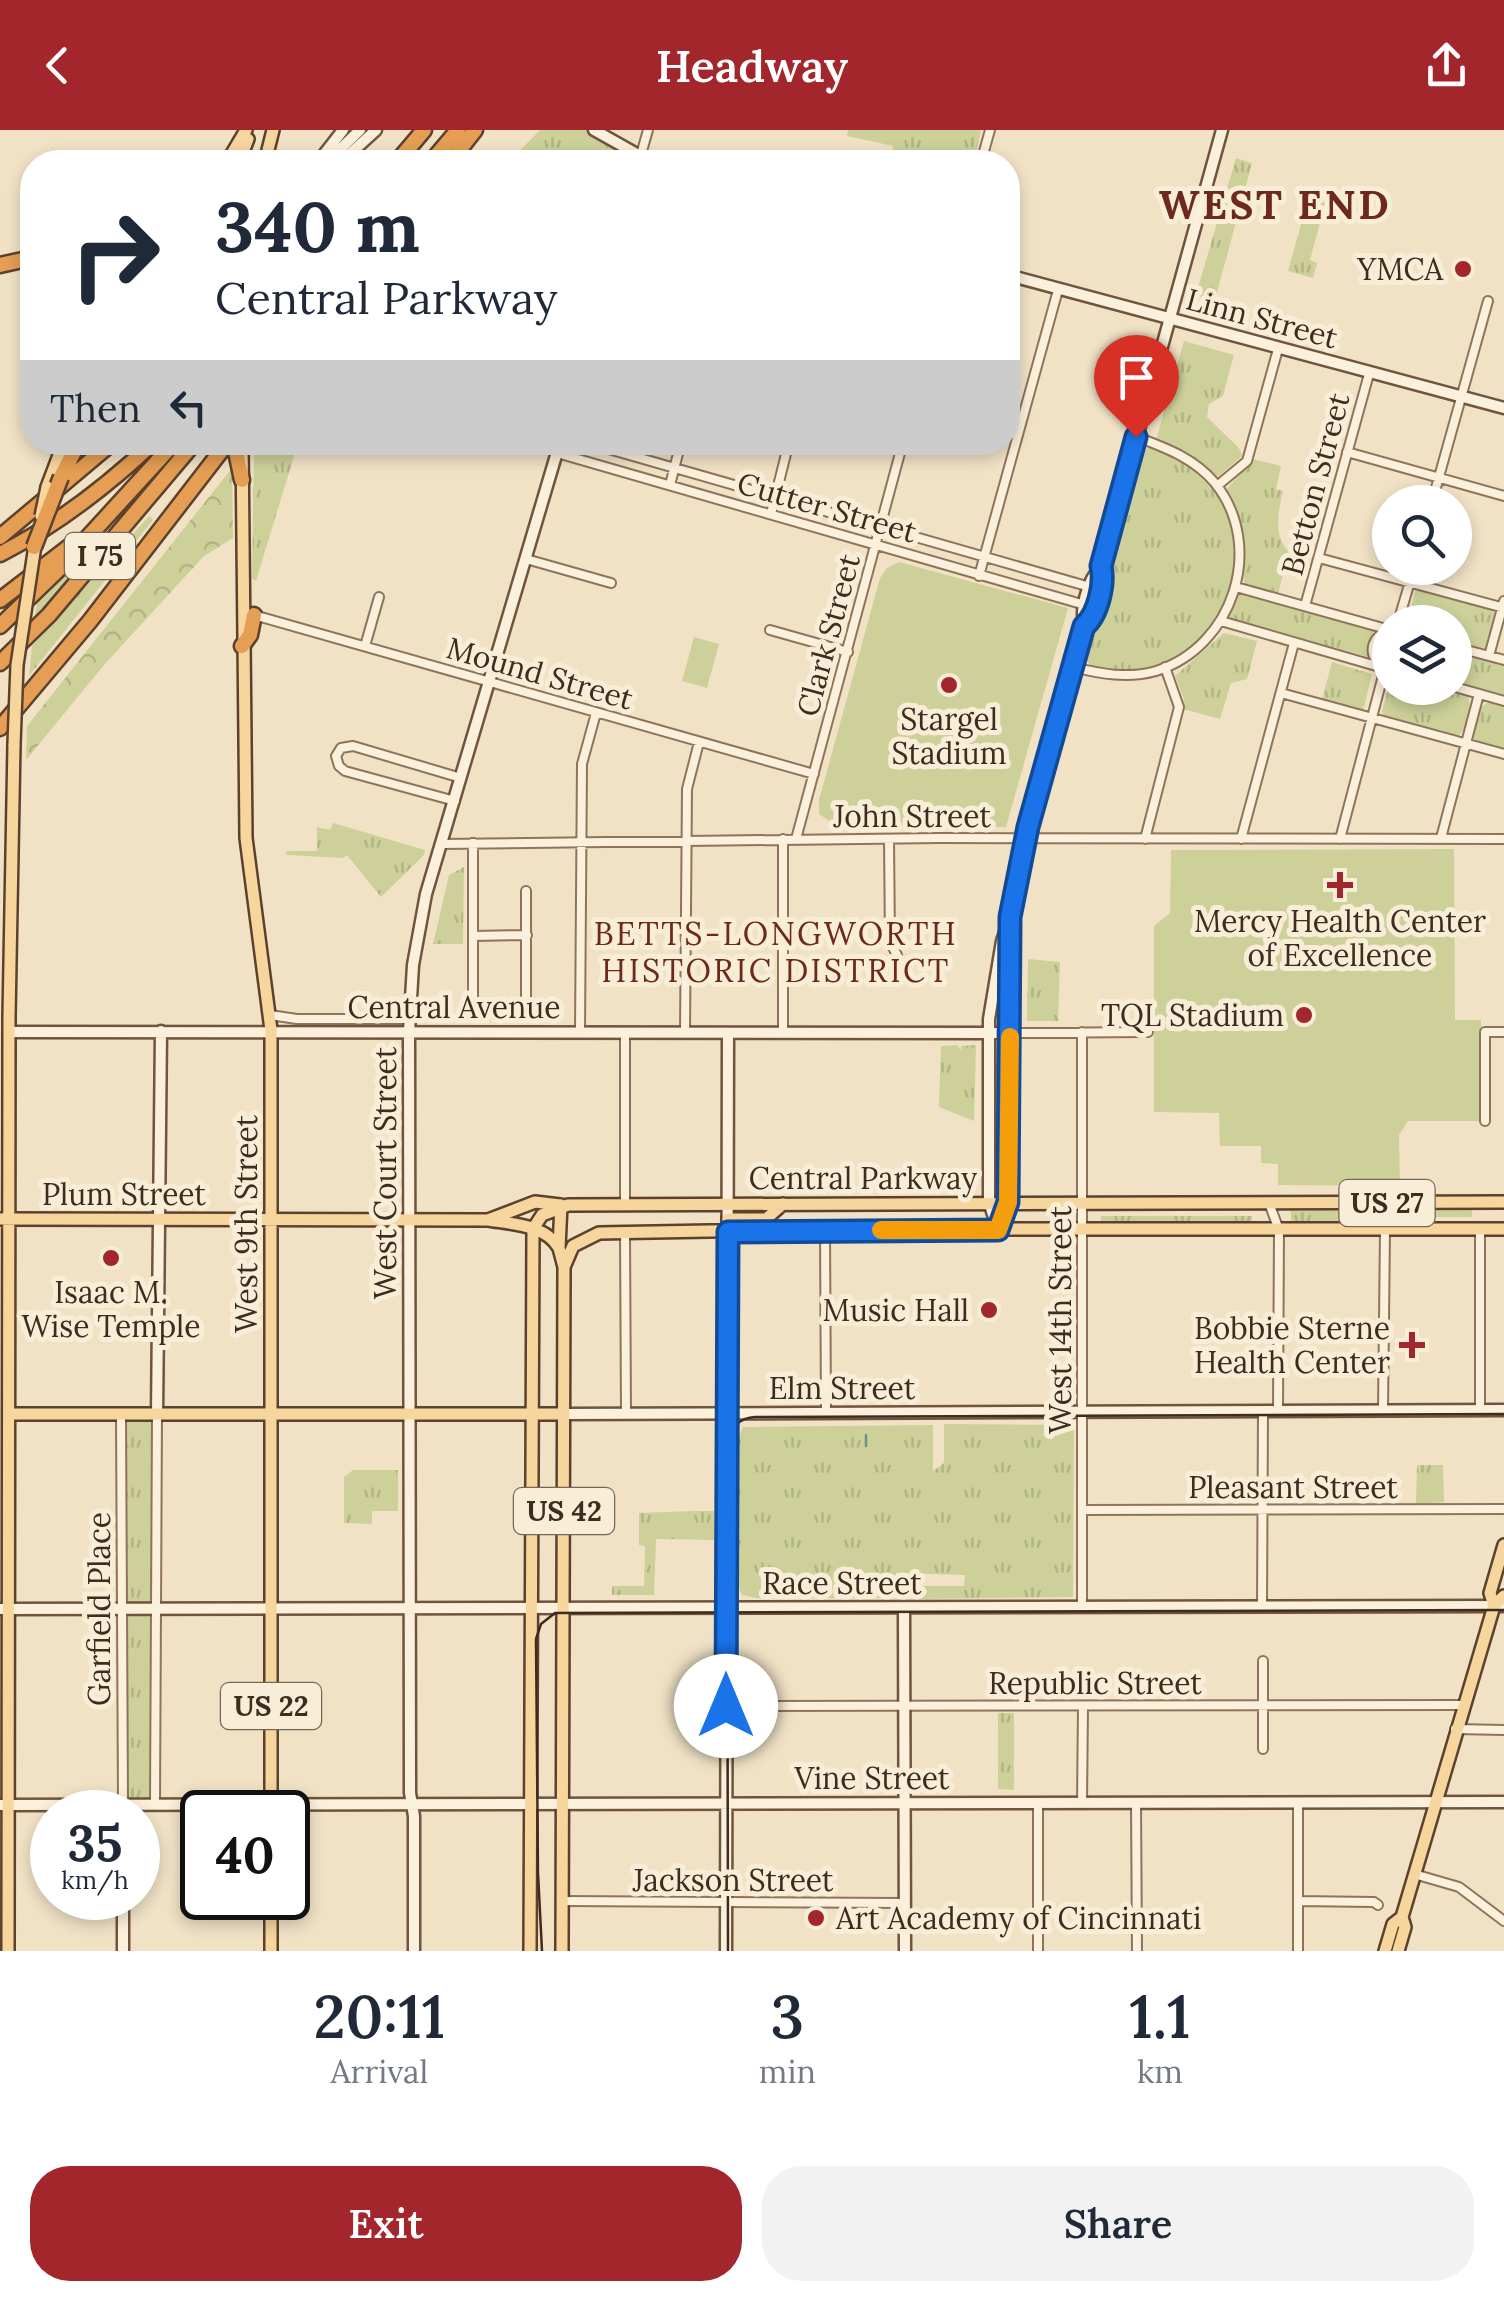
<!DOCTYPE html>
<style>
body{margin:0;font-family:Lora,serif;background:#f2f2f3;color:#1f2937;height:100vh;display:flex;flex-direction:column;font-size:38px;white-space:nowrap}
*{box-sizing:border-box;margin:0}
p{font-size:32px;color:#747a83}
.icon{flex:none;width:55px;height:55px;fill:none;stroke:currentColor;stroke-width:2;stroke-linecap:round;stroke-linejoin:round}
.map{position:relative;height:1821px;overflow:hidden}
.panel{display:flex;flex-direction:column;background:#fff;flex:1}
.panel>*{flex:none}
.hud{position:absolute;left:20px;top:20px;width:1000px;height:305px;border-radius:40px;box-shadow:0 5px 15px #0003;background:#fff;color:#1f2937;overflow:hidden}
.fabs{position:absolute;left:1372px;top:355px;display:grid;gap:20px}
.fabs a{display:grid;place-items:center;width:100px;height:100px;border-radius:50%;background:#fff;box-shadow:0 5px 15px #0003;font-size:50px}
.speed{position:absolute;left:30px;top:1660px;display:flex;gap:20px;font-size:50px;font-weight:700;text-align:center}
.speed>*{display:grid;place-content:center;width:130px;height:130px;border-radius:50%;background:#fff;box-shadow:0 5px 15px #0003;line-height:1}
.speed small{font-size:25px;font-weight:400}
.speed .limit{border:5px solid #111;border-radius:15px;background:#fff;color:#111}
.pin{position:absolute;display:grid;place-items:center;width:85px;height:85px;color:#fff;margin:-102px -42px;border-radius:50% 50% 50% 0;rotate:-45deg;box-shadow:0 0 10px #0007}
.pin .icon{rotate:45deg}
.me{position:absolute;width:110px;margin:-55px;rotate:0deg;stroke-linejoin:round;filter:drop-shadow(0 0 8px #0008)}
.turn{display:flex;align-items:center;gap:35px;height:210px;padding:0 30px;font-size:45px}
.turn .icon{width:130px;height:130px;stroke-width:2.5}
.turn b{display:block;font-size:70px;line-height:85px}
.then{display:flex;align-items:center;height:95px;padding:0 30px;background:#0003;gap:20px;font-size:38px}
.eta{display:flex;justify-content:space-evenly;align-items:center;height:170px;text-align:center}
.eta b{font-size:60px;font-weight:600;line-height:70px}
.button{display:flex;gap:20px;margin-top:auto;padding:20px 30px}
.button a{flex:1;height:115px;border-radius:40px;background:#a2262c;color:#fff;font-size:40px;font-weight:600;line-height:115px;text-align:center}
.button a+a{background:#f2f2f3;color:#1f2937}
header{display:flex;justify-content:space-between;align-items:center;height:130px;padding:0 30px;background:#a2262c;color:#fff;font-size:45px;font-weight:600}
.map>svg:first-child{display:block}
.grass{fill:url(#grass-tufts)}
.forest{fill:url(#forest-crowns)}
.garden{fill:#cdd199}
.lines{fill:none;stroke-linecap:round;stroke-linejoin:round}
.stream{stroke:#6d9489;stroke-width:2.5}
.street-casing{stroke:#8f745a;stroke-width:12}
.secondary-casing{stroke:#70543d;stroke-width:15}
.primary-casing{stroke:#5c422e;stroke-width:16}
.highway-casing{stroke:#5c422e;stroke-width:19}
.street{stroke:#fbf0db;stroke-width:8}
.secondary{stroke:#fbf0db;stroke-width:10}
.primary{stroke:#f6d69d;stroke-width:11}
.highway{stroke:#e59e53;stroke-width:14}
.tram{stroke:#3e2c1f;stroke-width:2.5}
.primary-bridge-casing{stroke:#5c422e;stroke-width:16;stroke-linecap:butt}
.highway-bridge-casing{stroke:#5c422e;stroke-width:19;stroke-linecap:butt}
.primary-bridge{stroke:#f6d69d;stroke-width:11}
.highway-bridge{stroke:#e59e53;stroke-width:14}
.route-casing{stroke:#114b97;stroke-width:25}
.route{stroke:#1a73e8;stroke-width:18}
.slow{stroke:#f59e0b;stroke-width:18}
.poi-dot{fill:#a2262c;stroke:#f8edd7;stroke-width:4}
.labels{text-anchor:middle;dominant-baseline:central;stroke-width:10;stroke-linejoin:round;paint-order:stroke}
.shield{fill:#f8edd7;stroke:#766656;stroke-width:2.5}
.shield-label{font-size:28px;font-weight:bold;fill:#3e2c1f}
.poi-label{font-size:30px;fill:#3e2c1f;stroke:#f8edd7;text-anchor:end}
.street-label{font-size:30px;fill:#3e2c1f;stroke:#f8edd7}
.neighbourhood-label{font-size:32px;letter-spacing:2.5px;fill:#6d291b;stroke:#f8edd7}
.district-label{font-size:40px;font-weight:bold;letter-spacing:2.5px;fill:#6d291b;stroke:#f8edd7}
</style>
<header><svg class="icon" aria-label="back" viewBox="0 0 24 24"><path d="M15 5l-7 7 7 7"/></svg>Headway<svg class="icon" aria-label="share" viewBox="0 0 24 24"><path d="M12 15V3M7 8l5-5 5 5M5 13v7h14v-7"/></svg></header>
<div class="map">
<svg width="1504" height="1821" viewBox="0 0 1504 1821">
<defs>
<pattern id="grass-tufts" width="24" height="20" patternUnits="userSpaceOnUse" patternTransform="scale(2.5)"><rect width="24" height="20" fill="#cdd199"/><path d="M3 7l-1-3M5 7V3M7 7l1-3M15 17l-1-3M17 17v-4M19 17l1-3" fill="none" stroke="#b1b483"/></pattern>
<pattern id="forest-crowns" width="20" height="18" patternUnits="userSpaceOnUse" patternTransform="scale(2.5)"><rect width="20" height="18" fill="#cdd199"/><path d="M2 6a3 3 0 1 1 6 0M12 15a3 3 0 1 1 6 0" fill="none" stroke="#b1b483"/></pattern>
</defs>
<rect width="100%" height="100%" fill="#f1e2c6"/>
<path class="grass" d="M540,0H594L640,28L639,32H509Z
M848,0H981L974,32H903L891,29L893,16L847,6Z
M1236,28L1252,33L1212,181L1207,179L1197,161Z
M1310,62L1327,67L1310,130L1317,133L1313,148L1288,141Z
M1184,211L1234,225L1223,266L1209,274L1207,287L1239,318L1242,326L1219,346L1212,345L1188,325L1156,310Z
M254,313H298L256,451L252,448Z
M1148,318C1165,320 1182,330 1196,342C1289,422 1207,564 1091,537L1087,531L1145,320Z
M175,326L34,492L38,466Z
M1253,329L1281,336L1276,359L1283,361C1278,382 1273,406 1289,422L1278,464L1244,453L1242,405L1225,361Z
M149,386L153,390L29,546L32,516Z
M1420,459L1492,479L1495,485L1485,518L1455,513V492H1407L1415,462Z
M1239,462L1374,500L1369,512V527L1228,489Z
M1224,503L1257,511L1247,549L1231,553L1220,589L1183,579L1184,569L1175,546Z
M1455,522L1504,536V566L1455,552Z
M1332,532L1372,544L1363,581L1322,570Z
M1390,552V558H1439L1468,566C1473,576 1467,600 1457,607L1384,587L1382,581Z
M1490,571L1504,576V620L1475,612L1473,609L1481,577Z
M333,693L425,720L424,725L381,767L347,725L343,728L287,725L286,721H317V697L330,700Z
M464,737L463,814H433L449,745Z
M1028,829L1060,832L1058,891H1027Z
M957,915L961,920V916L976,915L974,991L939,977L941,916Z
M1006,920V1048L995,1047V921Z
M1472,1080V1087H1437L1409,1094H1291V1081Z
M1101,1086H1252V1091L1198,1095H1100Z
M121,1285H157L155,1673L123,1674Z
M944,1294L1074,1295L1073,1467L917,1469L913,1462L915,1456H964L965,1445L896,1443V1461L890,1468H756L742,1465L736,1450V1314L743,1297L933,1295V1341L944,1333Z
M1417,1335H1443L1444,1372L1416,1374Z
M353,1340H398V1381H372V1394L344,1393V1347Z
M695,1381H714V1410L656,1409L654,1465H612V1456H644L645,1416L639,1415V1383Z
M998,1583H1014V1660L998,1659Z"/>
<path class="forest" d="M232,338L233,408L204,426L104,535L26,630L27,596Z"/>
<path class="garden" d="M899,432L1068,478L1006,697L835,695L819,684V670L880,448L887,438Z
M694,507L719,514L707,558L682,551Z
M1454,719L1455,890H1481V991H1408L1399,1005L1400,1056L1278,1055V1034L1261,1033V1016H1220L1219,983L1154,982V796L1170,783L1171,720Z"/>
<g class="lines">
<path class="stream" d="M866,1305V1316"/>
<g class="street-casing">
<path id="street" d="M640,28L648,0
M981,32L990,0
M584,312L1090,457
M1347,322L1504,366
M557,323L1085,475
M670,355L681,312
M1217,356L1247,331L1278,219
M1432,372L1488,171
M771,384L789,312
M1319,428L1504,478
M526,429L611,453
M979,446L1058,160
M1236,457L1390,500
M1305,476L1369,244
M254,485L814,644
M1221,491L1390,540
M1398,492L1414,438
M770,500L848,522
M365,516L379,467
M1455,517L1504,530
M1489,526L1504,471
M1379,534C1367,521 1373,505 1390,501
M1073,537C1101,544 1128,549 1156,541C1233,517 1266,417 1215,353C1194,328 1166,318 1137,307
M1455,557L1504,571
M1281,563L1504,624
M455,671L345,641L339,636L336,626L341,618L353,616L461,648
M1441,708L1479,564
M783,709V903
M796,709L903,312
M889,709L890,812L897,825
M1145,709L1179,577L1165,537
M1241,709L1294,513
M1340,709L1385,538
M473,713V875
M441,714L940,708L1504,709
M473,806L527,805
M526,873V761
M270,885L297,889H410
M580,902L582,634L596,583
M685,902L687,659L699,612
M1082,902V1478
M1010,903L1148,902
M1485,991V902H1504
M1269,1073L1279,1100L1278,1281
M625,1075V902
M825,1099L826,1283
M1480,1099V1280
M625,1103L626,1284
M1383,1280L1385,1101
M121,1285L123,1674
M1083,1380L1504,1379
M1262,1477L1263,1282
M727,1576L1463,1575
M1455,1599L1504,1600
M1263,1619V1531
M1082,1673L1083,1576
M1136,1673L1137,1821
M155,1674L157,1285
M1414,1744L1459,1757L1504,1791
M562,1771L904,1773
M1298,1771L1374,1772L1378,1775
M1038,1821V1673
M1298,1821V1673"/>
</g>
<g class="secondary-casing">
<path id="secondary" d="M594,0L651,32
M318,32L343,0
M327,32L360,0
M341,32L376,0
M1008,145L1504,278
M1085,497C1079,480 1088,449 1101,437
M9,902L1010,903
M998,1099L1009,1072L1011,793
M998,1100L989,1072V889L1002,811L1010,787L1028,697L1085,497C1098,485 1105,453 1101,437L1222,0
M564,1284L1504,1280
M157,1285L161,901
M0,1479L1504,1476
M904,1479L905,1821
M0,1675L1504,1672
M123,1768V1821
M414,1821V1686L410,1663L409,902L413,835L426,764L560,312
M726,1821L728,903"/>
</g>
<g class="primary-casing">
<path id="primary" d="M227,32L246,0
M239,32L248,9
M265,32L273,0
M242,312L246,708L271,900V1682
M47,357L64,312
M561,1075L559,1118L564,1137L562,1821
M0,1089L488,1090C513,1094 546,1095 559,1118
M728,1089H766L783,1074
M488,1090L535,1072L560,1075
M564,1137L573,1116L599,1103L825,1099H1504
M9,1284H564
M1494,1476L1490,1463L1504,1415
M271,1768V1821
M8,1821L9,887L14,614
M530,1821L533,1099L542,1085L568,1075L1504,1072
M1385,1821L1393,1794L1402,1787
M1398,1821L1405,1797L1402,1787L1494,1476L1504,1466"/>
</g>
<g class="highway-casing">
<path id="highway" d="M397,32L424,0
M431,32L458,0
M450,32L475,0
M0,135L27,129
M234,312L242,350
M61,347L79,312
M0,407L113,312
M0,424C57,395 107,356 154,312
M0,470L74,413
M0,496L57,441L175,312
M242,516L250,505L254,485
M0,533L49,485L195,312
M0,598L90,491L228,312"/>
</g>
<use href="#street" class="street"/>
<use href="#secondary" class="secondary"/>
<use href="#primary" class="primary"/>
<use href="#highway" class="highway"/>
<path class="tram" d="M542,1821L538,1743L536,1509L541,1494L555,1483L1504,1480
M728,1821L727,1313C730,1298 738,1288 755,1287L1504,1284"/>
<g class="primary-bridge-casing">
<path id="primary-bridge" d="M41,386L47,357
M14,614L17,535L36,409"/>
</g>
<g class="highway-bridge-casing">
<path id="highway-bridge" d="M34,417L61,347"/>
</g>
<use href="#primary-bridge" class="primary-bridge"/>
<use href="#highway-bridge" class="highway-bridge"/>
</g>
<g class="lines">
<g class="route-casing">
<path id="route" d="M726,1576L728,1102L998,1100L1008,1072L1010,787L1028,697L1084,496C1098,485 1105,453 1101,436L1136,307"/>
</g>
<use href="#route" class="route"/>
<path class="slow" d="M881,1100H998L1008,1072L1010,907"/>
</g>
<g class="poi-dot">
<circle cx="1463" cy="139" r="10"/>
<circle cx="949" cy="555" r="10"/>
<path d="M1335 740h10v10h10v10h-10v10h-10v-10h-10v-10h10z"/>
<circle cx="1304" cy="885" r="10"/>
<circle cx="111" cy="1128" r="10"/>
<circle cx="989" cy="1180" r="10"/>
<path d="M1407 1200h10v10h10v10h-10v10h-10v-10h-10v-10h10z"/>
<circle cx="816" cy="1788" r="10"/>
</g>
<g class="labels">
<g class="shield">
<rect x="65" y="403" width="70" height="46" rx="8"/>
<rect x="1339.5" y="1050" width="95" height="46" rx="8"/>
<rect x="514" y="1358" width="100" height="46" rx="8"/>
<rect x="221" y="1553" width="100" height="46" rx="8"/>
</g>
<g class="shield-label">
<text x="100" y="426">I 75</text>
<text x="1387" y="1073">US 27</text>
<text x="564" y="1381">US 42</text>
<text x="271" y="1576">US 22</text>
</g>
<g class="poi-label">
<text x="1443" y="139">YMCA</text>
<text x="949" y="589" text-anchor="middle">Stargel<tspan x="949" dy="34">Stadium</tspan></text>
<text x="1340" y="791" text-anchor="middle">Mercy Health Center<tspan x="1340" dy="34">of Excellence</tspan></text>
<text x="1284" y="885">TQL Stadium</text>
<text x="111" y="1162" text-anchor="middle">Isaac M.<tspan x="111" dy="34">Wise Temple</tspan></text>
<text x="969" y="1180">Music Hall</text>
<text x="1390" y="1198">Bobbie Sterne<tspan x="1390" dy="34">Health Center</tspan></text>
<text x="836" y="1788" text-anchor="start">Art Academy of Cincinnati</text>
</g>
<g class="street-label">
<text transform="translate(1262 188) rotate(15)">Linn Street</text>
<text transform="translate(1315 354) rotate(-75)">Betton Street</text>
<text transform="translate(827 377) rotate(16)">Cutter Street</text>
<text transform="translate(828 505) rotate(-75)">Clark Street</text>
<text transform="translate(540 543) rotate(16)">Mound Street</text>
<text x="912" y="686">John Street</text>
<text x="454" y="877">Central Avenue</text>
<text transform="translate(385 1043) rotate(-90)">West Court Street</text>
<text x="863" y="1048">Central Parkway</text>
<text x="124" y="1064">Plum Street</text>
<text transform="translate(246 1094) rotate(-90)">West 9th Street</text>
<text transform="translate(1060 1190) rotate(-90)">West 14th Street</text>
<text x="842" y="1258">Elm Street</text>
<text x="1293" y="1357">Pleasant Street</text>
<text x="842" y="1453">Race Street</text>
<text transform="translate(99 1479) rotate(-90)">Garfield Place</text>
<text x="1095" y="1553">Republic Street</text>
<text x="872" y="1648">Vine Street</text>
<text x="733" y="1750">Jackson Street</text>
</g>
<g class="neighbourhood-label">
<text x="776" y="803">BETTS-LONGWORTH<tspan x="776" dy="37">HISTORIC DISTRICT</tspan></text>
</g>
<g class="district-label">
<text x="1275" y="74">WEST END</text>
</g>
</g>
</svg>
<div class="fabs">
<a><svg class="icon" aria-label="search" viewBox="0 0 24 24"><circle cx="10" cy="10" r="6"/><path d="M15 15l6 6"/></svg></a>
<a><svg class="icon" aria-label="layers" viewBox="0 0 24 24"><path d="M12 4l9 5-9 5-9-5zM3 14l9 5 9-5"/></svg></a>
</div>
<div class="speed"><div>35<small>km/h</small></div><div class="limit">40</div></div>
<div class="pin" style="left:1136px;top:307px;background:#d93025"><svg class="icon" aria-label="arrive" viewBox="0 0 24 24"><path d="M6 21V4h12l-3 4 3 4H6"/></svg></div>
<svg class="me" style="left:726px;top:1576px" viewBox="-20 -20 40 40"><circle r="19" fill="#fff"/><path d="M0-13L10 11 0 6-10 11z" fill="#1a73e8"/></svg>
<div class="hud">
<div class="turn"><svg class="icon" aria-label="right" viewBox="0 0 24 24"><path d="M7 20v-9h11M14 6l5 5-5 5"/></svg><div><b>340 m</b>Central Parkway</div></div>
<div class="then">Then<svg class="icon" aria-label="left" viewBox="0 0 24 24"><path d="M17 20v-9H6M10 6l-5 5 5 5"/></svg></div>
</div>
</div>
<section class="panel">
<div class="eta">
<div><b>20:11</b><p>Arrival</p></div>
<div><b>3</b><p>min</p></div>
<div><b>1.1</b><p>km</p></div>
</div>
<div class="button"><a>Exit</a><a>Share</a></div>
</section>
